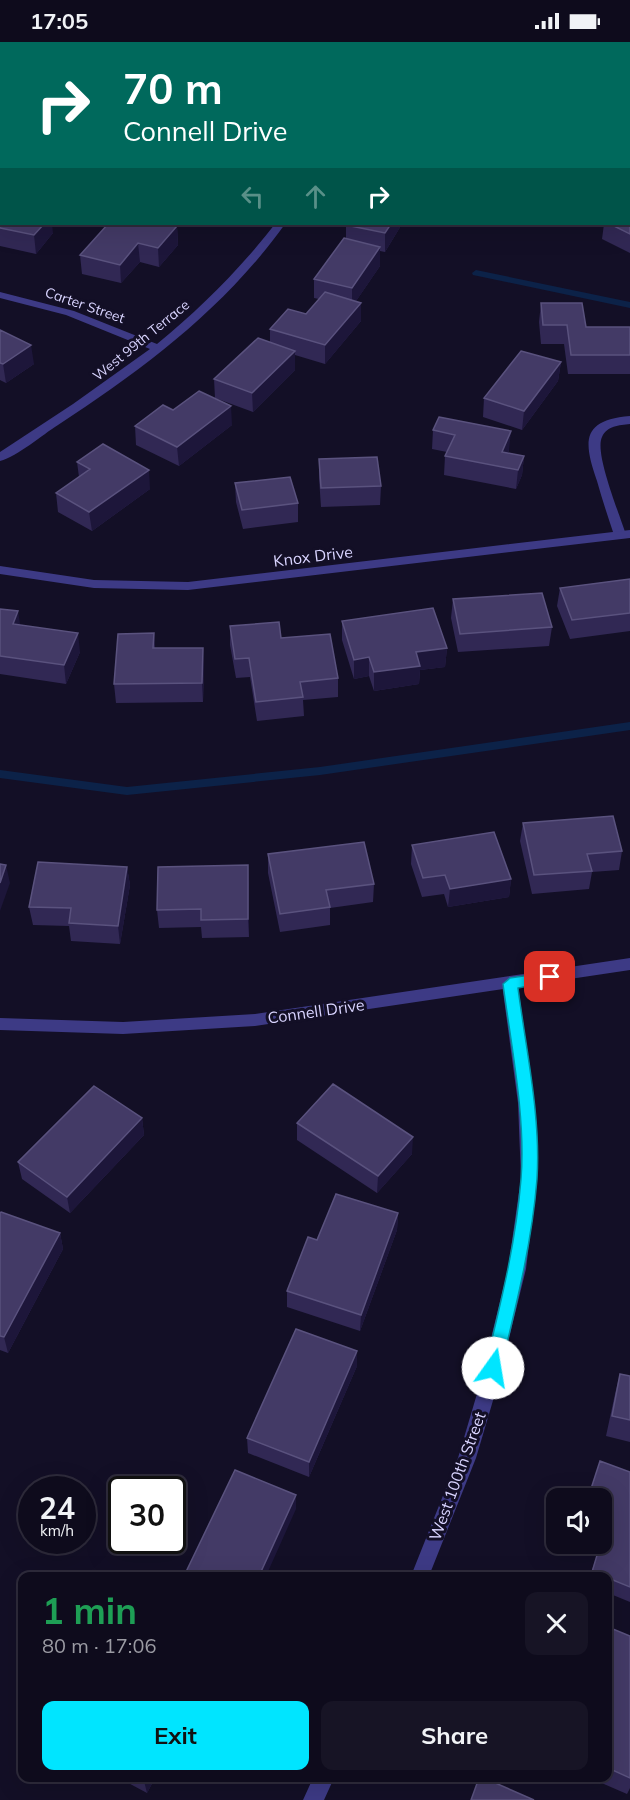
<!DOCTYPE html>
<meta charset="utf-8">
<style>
body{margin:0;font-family:Mulish,sans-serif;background:#171425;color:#f1f3f6;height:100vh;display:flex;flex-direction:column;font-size:22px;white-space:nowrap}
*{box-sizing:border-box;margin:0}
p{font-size:20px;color:#9b9ba3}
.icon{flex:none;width:33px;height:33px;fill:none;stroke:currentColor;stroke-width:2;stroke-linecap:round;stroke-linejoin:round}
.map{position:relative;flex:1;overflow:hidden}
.panel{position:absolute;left:18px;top:1530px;width:594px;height:210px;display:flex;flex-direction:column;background:#0e0b1c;border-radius:12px;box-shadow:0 6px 24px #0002,0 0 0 2px #2e2b3b}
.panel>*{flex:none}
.top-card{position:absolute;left:0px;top:0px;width:630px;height:183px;box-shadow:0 6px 24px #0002,0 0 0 2px #2e2b3b;background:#00695c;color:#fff;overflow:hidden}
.tools{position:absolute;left:546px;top:1446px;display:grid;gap:12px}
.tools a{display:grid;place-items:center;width:66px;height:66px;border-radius:12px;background:#0e0b1c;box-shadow:0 6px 24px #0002,0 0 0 2px #2e2b3b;font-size:30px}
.speed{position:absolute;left:18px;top:1434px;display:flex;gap:12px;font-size:30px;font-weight:700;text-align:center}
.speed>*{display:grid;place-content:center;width:78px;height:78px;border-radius:50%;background:#0e0b1c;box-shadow:0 6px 24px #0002,0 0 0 2px #2e2b3b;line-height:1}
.speed small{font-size:15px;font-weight:400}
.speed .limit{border:3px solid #111;border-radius:9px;background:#fff;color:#111}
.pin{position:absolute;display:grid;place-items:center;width:51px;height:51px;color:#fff;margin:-26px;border-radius:12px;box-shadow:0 3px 9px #0006}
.me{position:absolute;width:66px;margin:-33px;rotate:13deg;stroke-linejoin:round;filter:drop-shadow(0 0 4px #0008)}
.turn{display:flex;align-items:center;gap:21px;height:126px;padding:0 24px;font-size:27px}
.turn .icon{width:78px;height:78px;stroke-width:2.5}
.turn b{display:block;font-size:42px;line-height:51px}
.lanes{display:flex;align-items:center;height:57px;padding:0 24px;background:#0003;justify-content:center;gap:30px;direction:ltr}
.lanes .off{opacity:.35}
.round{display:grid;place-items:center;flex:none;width:63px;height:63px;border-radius:12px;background:#171425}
.head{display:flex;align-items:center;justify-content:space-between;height:102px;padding:0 24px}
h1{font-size:36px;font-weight:700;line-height:45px;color:#1e9e55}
.action{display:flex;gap:12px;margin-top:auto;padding:12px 24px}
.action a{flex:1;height:69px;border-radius:12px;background:#00e5ff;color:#111;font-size:24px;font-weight:700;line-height:69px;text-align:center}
.action a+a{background:#171425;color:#f1f3f6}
.status{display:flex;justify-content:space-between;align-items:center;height:42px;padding:0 30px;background:#0e0b1c;direction:ltr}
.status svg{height:16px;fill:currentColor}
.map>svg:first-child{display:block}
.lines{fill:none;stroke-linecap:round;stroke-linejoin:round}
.stream{fill:#0c2248;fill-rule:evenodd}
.service{fill:#3d3a85;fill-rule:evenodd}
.minor{fill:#3d3a85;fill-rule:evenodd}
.tertiary{fill:#3d3a85;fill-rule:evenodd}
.wall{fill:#312854}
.shaded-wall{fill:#1d163a}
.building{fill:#433a66;stroke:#5a527e;stroke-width:1.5}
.route{fill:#00e5ff;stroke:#0095a6;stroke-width:1.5}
.labels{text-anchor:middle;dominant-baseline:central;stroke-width:6;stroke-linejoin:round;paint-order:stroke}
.far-street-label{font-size:14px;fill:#d9d4ff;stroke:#130f26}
.street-label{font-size:16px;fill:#d9d4ff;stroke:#130f26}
</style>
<div class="status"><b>17:05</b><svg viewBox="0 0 49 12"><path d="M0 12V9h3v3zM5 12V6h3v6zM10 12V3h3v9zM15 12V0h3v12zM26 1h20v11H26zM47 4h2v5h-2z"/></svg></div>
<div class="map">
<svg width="630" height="1758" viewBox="0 0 630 1758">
<rect width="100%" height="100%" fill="#130f26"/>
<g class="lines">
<path class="stream" d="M476,228L630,260V266L473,233L472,231Z
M630,680V688L320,733L127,753L0,736V728L127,745L320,725Z"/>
<path class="service" d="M630,374V382C619,383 607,384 602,395C594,411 620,473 626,493L620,497L614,493C608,475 602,457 597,439C584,401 580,378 630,374Z"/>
<path class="minor" d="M559,0H569L570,2H560Z
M628,64L630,65V73H628Z
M630,488V496L188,548L94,546L0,532V524L94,538L188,540Z
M510,936L515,938L518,942L534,1061L537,1136L526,1227L497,1345L476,1416L429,1534H411L458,1416L479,1345L508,1227L521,1136L518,1061L502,942L505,938Z
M313,1736H334L324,1758H303Z"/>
<path class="tertiary" d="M403,0H413L402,2Z
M275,182H285C225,266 144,327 58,383C42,393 18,414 0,419V410L73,362L150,307L66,273L0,256V250L74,269L157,302C201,266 240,227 275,182Z
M630,916V928L255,984L123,992L0,988V976L123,980L255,972Z"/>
</g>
<path class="wall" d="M0,0L2,2V119H0Z
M283,0H335L334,2H282Z
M0,162L53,191L36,212L0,204Z
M630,163V211L602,197L604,182H628Z
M347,182H402L385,210L380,209V224L356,259L361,261V279L325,322L295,313V328L253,370L215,356L214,337L270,300V287L306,272L319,257L314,256V237L346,197V183Z
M177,184L178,203L159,225L140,220L121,241L82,232L80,213Z
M541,261L586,285H630V332H568L564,302H541L539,280Z
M0,288L34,322L6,341L0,338Z
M561,320L558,339L522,388L483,375L484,356Z
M173,368L232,383L179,424L136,403L135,384Z
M439,375L509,408L508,411L524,414L522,433L516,447L444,433L445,414L447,410L432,407L433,388Z
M319,417L381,444L380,463L321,465L319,436Z
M77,420L150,447L92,489L58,470L56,451L79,435Z
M235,441L298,461V480L243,487L236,460Z
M630,537V589L570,597L557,564L560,546Z
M453,557L552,585L549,604L458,610L451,576Z
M0,567L20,583L80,610L66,642L0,632Z
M342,579L447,606L445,625L420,628L419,642L374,649L369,634L354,637L342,598Z
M230,584L281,596L338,636V655L303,658L304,674L257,679L250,635L236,636L230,603Z
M154,591L155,606L204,625L203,660L116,661L114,642Z
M523,781L622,809L619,828L592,830L589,847L532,852L520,799Z
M412,803L511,837L509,855L448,865L444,852L422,855L411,822Z
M268,812L374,842L373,860L330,866V883L280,890L268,831Z
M127,825L130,843L120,902L71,899L69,884L33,883L29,865Z
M249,842V895L202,896L201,885L159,886L157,868Z
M142,1076L144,1093L70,1171L22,1137L18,1120Z
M297,1081L412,1112L377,1151L297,1098Z
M0,1171L60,1191L63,1207L8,1311L0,1308Z
M398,1171L397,1188L360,1289L287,1265V1249Z
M357,1324L309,1435L248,1411L247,1396Z
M620,1332L630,1334V1400L606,1394L615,1352Z
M630,1430V1560L608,1551V1534H590L600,1504L593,1502H602V1456Z
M608,1585L630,1594V1746L627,1752L590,1736H608Z
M119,1736H155L147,1751Z"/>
<path class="shaded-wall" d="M0,13H2V32H0Z
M44,182H52L53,191L36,212L34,193Z
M391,182H402L385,210V191Z
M177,184L178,203L159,225L158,206Z
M138,201L140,220L121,241L120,223Z
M380,205V224L352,265V246Z
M361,261V279L325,322V303Z
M31,303L34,322L6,341L3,322Z
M295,309V328L253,370L252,351Z
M561,320L558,339L522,388L524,369Z
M231,364L232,383L179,424L177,405Z
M511,389L509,408L502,425V410Z
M524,414L522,433L516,447L518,428Z
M149,428L150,447L92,489L89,470Z
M18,569L21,588L13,582Z
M78,591L80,610L66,642L64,623Z
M203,606L204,625L203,660L202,641Z
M447,606L445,625L420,628L419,642L374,649V630L416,610Z
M369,615V634L354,637V618Z
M6,823L10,841L0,869V841Z
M248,823L249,842V895L248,877Z
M127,825L130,843L120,902L118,884Z
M511,837L509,855L448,865L450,847Z
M142,1076L144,1093L70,1171L67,1155Z
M413,1095L412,1112L377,1151L378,1134Z
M398,1171L397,1188L360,1289L361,1273Z
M60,1191L63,1207L8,1311L4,1295Z
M357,1309V1324L309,1435V1420Z
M296,1453V1467L266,1534H259Z
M146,1736H155L147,1751L144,1739Z"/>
<path class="building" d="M0,0H17V2H2V13H0Z
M283,0H298L305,2H282Z
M516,0H531L532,2H507Z
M0,25H2V60H0Z
M2,72V101H0V74Z
M0,162H2V182H44L34,193L0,186Z
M630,163V192L610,182H628V164Z
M108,182H167L177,184L158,206L138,201L120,223L80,213Z
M347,182H391L385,191L346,183Z
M344,196L380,205L352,246L314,237Z
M325,250L361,261L325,303L270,287L288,267L306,272Z
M541,261H582L586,285H630V313H571L567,283H543Z
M0,288L31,303L3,322L0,321Z
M258,296L295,309L252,351L214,337Z
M521,309L561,320L524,369L484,356Z
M199,349L231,364L177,405L135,384L163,363L173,368Z
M439,375L511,389L502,410L524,414L518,428L445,414L455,393L433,388Z
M103,402L149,428L89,470L56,451L90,427L77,420Z
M377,415L381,444L321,446L319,417Z
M290,435L298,461L242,468L235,441Z
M630,537V571L572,578L560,546Z
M542,551L552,585L460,592L453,557Z
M433,566L447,606L416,610L420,624L374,630L369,615L354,618L342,579Z
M0,567L18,569L13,582L78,591L64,623L0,614Z
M279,580L281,596L330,592L338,636L300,640L303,655L256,660L249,616L235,617L230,584Z
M154,591L153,606H203L202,641L114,642L118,592Z
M613,774L622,809L587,812L592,829L534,833L523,781Z
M494,790L511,837L450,847L445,833L423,836L412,803Z
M364,800L374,842L326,848L330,865L280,872L268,812Z
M38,820L127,825L118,884L69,881L71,866L29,865Z
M0,822L6,823L0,841Z
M248,823V877L201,878V867L157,868L158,825Z
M333,1042L413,1095L378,1134L297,1081Z
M94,1044L142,1076L67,1155L18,1120Z
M336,1152L398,1171L361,1273L287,1249L308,1195L317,1198Z
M1,1170L60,1191L4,1295L0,1294V1171Z
M296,1287L357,1309L309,1420L247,1396Z
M620,1332L630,1334V1378L612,1374Z
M600,1419L630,1430V1545L608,1536V1534H603L592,1530L604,1490L602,1489V1456H588Z
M235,1428L296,1453L259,1534H184Z
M608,1585L630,1594V1736L608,1726Z
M137,1736H146L144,1739Z
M479,1736H484L534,1758H471Z"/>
<path class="route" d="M550,930L557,935L555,939L518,946C526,1008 541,1074 537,1137C532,1201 516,1264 501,1326L499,1331L493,1333L487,1331L485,1326C500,1264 516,1201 521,1137C526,1076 511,1003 503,942L510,936Z"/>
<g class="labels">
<g class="far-street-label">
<text transform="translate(85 263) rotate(19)">Carter Street</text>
<text transform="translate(141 298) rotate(-39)">West 99th Terrace</text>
</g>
<g class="street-label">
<text transform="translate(313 514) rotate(-7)">Knox Drive</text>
<text transform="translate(316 969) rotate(-8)">Connell Drive</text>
<text transform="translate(457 1434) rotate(-70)">West 100th Street</text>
</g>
</g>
</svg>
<div class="tools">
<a><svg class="icon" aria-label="sound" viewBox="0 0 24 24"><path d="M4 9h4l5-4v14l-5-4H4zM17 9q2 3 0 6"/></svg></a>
</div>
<div class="speed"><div>24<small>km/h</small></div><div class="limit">30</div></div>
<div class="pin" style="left:550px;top:935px;background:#d93025"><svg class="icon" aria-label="arrive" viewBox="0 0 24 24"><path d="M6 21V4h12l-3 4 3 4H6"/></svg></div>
<svg class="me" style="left:493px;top:1326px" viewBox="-20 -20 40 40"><circle r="19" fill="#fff"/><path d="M0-13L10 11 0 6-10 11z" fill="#00e5ff"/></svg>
<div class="top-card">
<div class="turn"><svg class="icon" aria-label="right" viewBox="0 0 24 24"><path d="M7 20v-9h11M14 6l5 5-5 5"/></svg><div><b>70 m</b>Connell Drive</div></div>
<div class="lanes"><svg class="icon off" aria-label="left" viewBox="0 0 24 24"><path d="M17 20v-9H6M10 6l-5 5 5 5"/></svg><svg class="icon off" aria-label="ahead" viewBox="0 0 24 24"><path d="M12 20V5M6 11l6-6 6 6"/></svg><svg class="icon" aria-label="right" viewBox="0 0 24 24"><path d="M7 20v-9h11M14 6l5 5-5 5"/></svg></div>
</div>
<section class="panel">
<div class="head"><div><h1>1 min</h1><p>80 m · 17:06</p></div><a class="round"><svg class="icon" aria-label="close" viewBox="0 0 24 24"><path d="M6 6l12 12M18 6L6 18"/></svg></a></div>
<div class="action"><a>Exit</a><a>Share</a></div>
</section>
</div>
